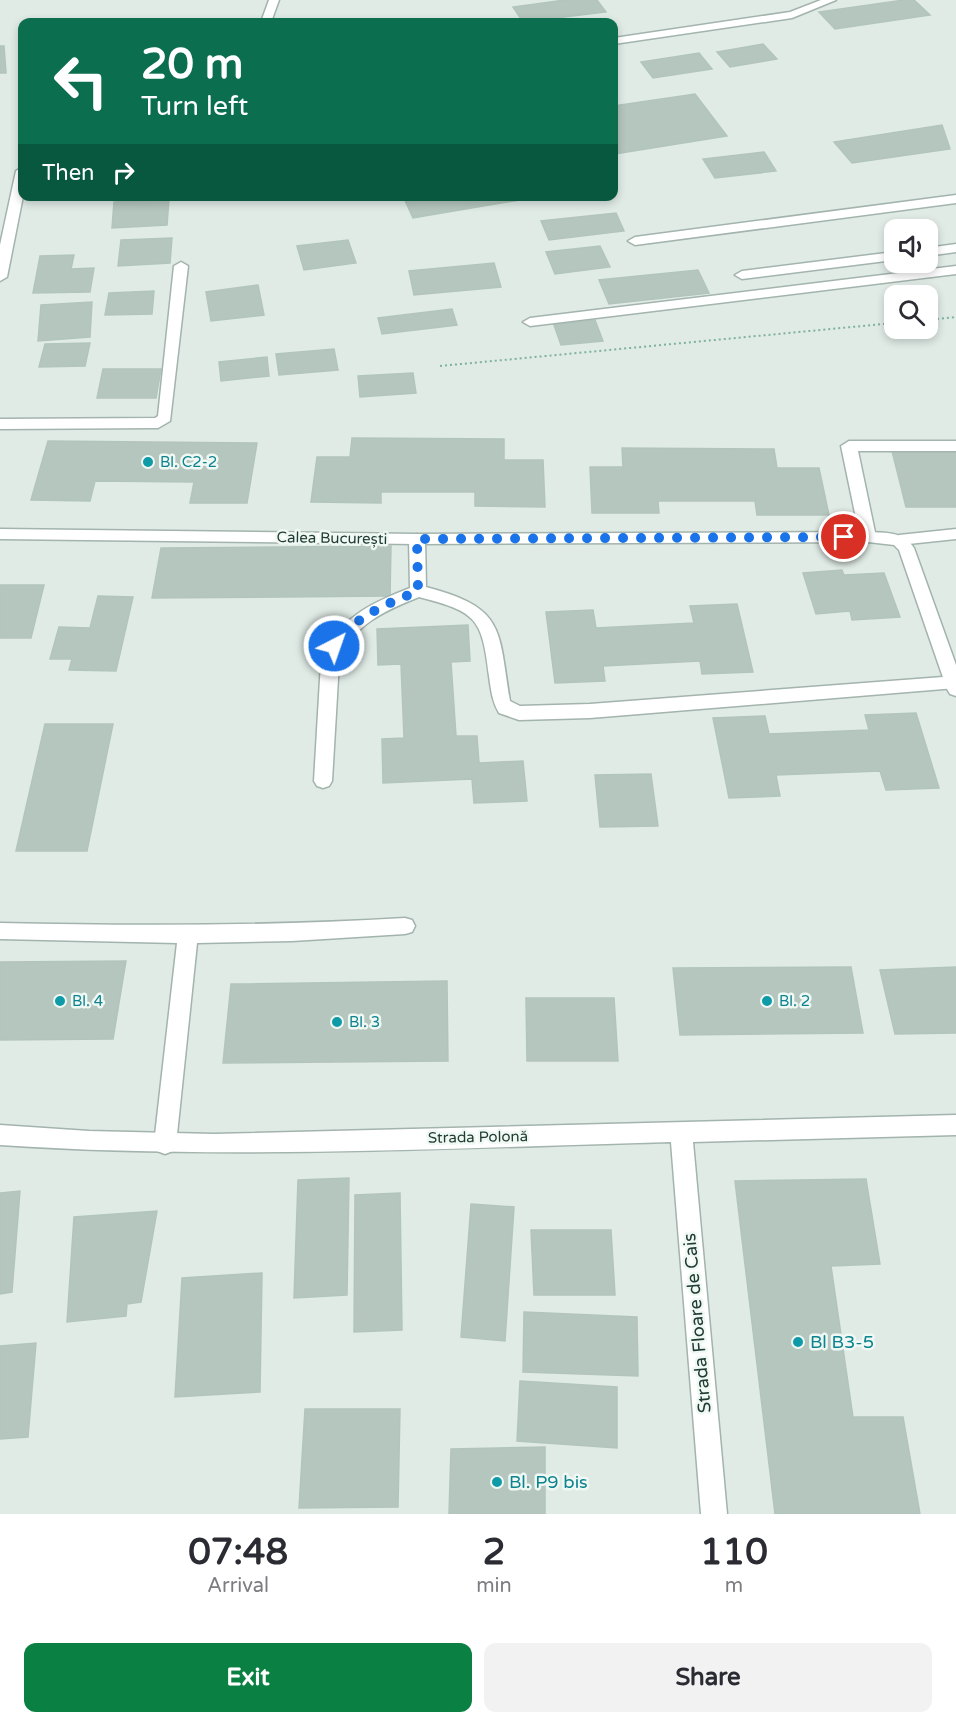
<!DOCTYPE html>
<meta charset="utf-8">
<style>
body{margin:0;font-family:"Varela Round",sans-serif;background:#f2f2f3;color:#2b2b33;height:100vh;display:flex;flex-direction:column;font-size:22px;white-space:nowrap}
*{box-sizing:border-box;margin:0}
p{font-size:20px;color:#7c7c81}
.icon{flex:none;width:33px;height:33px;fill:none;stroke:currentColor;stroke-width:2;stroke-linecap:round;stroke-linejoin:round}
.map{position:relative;height:1514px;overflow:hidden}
.panel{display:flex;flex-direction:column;background:#fff;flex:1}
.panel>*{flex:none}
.guide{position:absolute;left:18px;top:18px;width:600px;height:183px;border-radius:12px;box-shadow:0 3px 9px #0003;background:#0b6e4f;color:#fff;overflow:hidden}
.fabs{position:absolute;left:884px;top:219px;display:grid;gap:12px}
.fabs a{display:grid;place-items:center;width:54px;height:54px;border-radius:12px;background:#fff;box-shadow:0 3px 9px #0003;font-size:30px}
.pin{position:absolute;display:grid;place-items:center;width:51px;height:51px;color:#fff;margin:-26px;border:3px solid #fff;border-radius:50%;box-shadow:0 2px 6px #0007}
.me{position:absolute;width:66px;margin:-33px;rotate:41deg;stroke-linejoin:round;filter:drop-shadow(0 0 4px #0008)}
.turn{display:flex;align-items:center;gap:21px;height:126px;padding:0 24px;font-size:27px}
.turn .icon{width:78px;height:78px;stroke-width:2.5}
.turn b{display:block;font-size:42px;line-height:51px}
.then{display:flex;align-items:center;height:57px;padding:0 24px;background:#0003;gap:12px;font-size:22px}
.eta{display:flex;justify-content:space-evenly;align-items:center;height:102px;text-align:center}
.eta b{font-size:36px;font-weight:700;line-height:42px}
.button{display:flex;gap:12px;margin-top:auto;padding:12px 24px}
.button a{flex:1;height:69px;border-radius:12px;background:#0b8043;color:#fff;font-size:24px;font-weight:700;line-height:69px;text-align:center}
.button a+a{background:#f2f2f3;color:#2b2b33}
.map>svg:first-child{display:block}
.building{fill:#b5c6bf;stroke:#b2c5bd;stroke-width:1.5}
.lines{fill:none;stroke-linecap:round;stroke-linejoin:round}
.service-casing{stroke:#a3b3ad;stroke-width:3}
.minor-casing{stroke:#a3b3ad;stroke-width:3}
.path{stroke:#7eb1a0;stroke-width:2;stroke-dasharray:2 3;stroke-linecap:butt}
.service{fill:#fff;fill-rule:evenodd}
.minor{fill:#fff;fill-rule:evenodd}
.route{stroke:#1a73e8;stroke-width:10;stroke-dasharray:0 18}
.culture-dot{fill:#0f9aa8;stroke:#f0f8f4;stroke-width:2}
.labels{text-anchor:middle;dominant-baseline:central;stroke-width:5;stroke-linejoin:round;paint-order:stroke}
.culture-label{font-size:15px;fill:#0d838f;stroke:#f0f8f4;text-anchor:start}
.street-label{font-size:15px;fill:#203c34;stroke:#f0f8f4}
.near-street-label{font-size:18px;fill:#203c34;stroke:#f0f8f4}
.near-culture-label{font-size:18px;fill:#0d838f;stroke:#f0f8f4;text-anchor:start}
</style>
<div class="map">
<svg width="956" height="1514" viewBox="0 0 956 1514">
<rect width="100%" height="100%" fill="#e0ebe6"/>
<path class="building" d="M565,0H597L606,12L523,22L513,7Z
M904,0H914L930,15L835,29L819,12Z
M763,44L777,59L730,67L717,52Z
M0,46H4L6,73H0Z
M699,53L712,69L653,78L641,62Z
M695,94L727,136L614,154V106Z
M942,125L950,149L852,163L834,142Z
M764,152L776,171L715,178L703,159Z
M403,196H543L413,218Z
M169,199L167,225L112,228L114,202Z
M616,213L624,231L549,240L541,221Z
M172,238L170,263L118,266L121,240Z
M348,240L356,263L304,270L297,246Z
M600,246L610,267L555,274L546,252Z
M74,255L71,269L94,268L90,292L33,293L40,256Z
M494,263L501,287L414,295L409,271Z
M698,270L709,293L609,304L599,280Z
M258,285L264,315L211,321L206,292Z
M154,291L152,314L105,315L109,293Z
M92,302L90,337L38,341L41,305Z
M452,309L457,325L382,334L378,318Z
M595,320L603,341L561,345L554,325Z
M90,343L85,366L39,367L45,344Z
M334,349L338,370L279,375L276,354Z
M267,357L269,376L221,381L219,362Z
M103,369H161L156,398H97Z
M413,373L416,393L360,397L358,376Z
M352,438L504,439V460H543L545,507L475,506V492H381V503L311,502L317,457H350Z
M48,441L257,443L247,503H190L194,482L95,481L90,501L31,500Z
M622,448L774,449L777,468H819L829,515H757L755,501H658L659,513H592L590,467H623Z
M956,450V507H906L892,451Z
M391,546L390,596L152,598L161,548Z
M842,570L844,575L884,573L900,617L852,620L850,611L816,614L803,573Z
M0,585H44L31,638H0Z
M98,596L133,597L116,671L69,670L72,659H50L59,627L90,628Z
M737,604L753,672L702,674L700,661L603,666L605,681L555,683L546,612L593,610L596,628L694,623L690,606Z
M468,625L470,661L451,662L456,736H477L479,763L523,761L527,801L474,803L472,779L383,783L382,739L404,738L401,664L378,665L377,629Z
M916,713L939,788L886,790L880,771L776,775L780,796L729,798L713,718L765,716L769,734L869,730L865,715Z
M45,724H113L87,851H16Z
M651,774L658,826L600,827L595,775Z
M126,961L113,1039L0,1040V962Z
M851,967L863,1033L680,1035L673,968Z
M956,967V1033L895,1034L880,970Z
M447,981L448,1061L223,1063L231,984Z
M526,998H614L618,1061H527Z
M349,1178L347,1295L294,1298L298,1180Z
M866,1179L880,1264L831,1266L853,1417H903L920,1514H775L735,1181Z
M20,1191L12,1292L0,1294V1193Z
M400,1193L402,1330L354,1332L355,1195Z
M471,1204L514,1207L505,1341L461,1337Z
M157,1211L141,1302L127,1304L126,1316L67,1322L74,1217Z
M531,1230H611L615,1295H534Z
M262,1273L260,1392L175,1397L182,1278Z
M524,1312L637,1317L638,1376L523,1372Z
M36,1343L28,1437L0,1439V1346Z
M520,1381L617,1387V1448L517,1441Z
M305,1409H400L398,1507L299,1508Z
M545,1447V1514H449L451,1449Z"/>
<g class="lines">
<g class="service-casing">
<path id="service" d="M821,0H836L792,18L614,44V38L790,12Z
M849,441H956V451H858L876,537L868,542L860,537L841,446Z
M956,529V539L899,545L891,540L899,535Z
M417,534L425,539L426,587C506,608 498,629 510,701L520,706L590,704L956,676V688L590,718L519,720L499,713C492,701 491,690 489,676C482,618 477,612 419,597C384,611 352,625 339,662L332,781L329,786L323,788L317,786L314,781L321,662C337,619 369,604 410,588L409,539Z
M405,918L412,920L415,926L412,932L405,934L292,941L197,943L176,1144L173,1151L165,1154L157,1151L154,1144L177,943L0,939V923C136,926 270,926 405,918Z"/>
</g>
<g class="minor-casing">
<path id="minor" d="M269,0H279L271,22H261Z
M22,167L23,196L7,277L0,281V245L16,171Z
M956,195V203L635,245L628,241L635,237Z
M956,244V252L927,256V248Z
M894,252V260L742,279L735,275L742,271Z
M181,262L188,266L170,421L158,428L0,429V419L155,418L158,416L174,266Z
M956,266V274L530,326L523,322L530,318Z
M0,529L417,534L868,532C886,533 903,531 914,548L956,665V696L950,694L947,689L899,550L894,545L868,542L417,544L0,539Z
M956,1115V1135L693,1142L727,1514H701L671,1142C447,1148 223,1160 0,1145V1125L89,1131L214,1134Z"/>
</g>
<path class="path" d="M927,320L956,317
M440,366L894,323"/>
<use href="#service" class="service"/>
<use href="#minor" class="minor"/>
</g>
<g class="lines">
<path class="route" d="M334,646C355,616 385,605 418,591L417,539L844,537"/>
</g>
<g class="culture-dot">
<circle cx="148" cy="462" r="6"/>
<circle cx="60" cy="1001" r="6"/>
<circle cx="767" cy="1001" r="6"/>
<circle cx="337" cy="1022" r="6"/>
<circle cx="798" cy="1342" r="6"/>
<circle cx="497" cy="1482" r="6"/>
</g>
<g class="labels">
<g class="culture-label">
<text x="160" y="462">Bl. C2-2</text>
<text x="72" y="1001">Bl. 4</text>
<text x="779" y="1001">Bl. 2</text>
<text x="349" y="1022">Bl. 3</text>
</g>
<g class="street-label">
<text transform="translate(332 538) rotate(1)">Calea București</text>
<text transform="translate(478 1137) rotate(-1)">Strada Polonă</text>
</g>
<g class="near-street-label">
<text transform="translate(697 1323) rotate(-95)">Strada Floare de Cais</text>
</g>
<g class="near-culture-label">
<text x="810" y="1342">Bl B3-5</text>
<text x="509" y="1482">Bl. P9 bis</text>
</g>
</g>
</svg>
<div class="fabs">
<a><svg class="icon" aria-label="sound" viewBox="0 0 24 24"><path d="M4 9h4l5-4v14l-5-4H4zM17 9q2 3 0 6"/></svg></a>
<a><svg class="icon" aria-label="search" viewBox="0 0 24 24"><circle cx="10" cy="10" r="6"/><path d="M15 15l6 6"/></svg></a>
</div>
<div class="pin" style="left:844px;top:537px;background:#d93025"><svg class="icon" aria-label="arrive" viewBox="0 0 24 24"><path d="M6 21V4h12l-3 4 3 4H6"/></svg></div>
<svg class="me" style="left:334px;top:646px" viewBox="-20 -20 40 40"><circle r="17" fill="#1a73e8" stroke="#fff" stroke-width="3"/><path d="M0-11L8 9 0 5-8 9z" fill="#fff"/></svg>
<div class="guide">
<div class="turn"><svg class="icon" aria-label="left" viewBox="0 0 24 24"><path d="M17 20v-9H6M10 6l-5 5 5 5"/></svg><div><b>20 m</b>Turn left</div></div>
<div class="then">Then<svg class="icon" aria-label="right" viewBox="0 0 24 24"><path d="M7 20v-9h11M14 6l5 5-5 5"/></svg></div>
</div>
</div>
<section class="panel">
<div class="eta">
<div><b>07:48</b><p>Arrival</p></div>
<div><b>2</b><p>min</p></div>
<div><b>110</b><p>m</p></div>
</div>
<div class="button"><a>Exit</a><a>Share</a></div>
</section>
